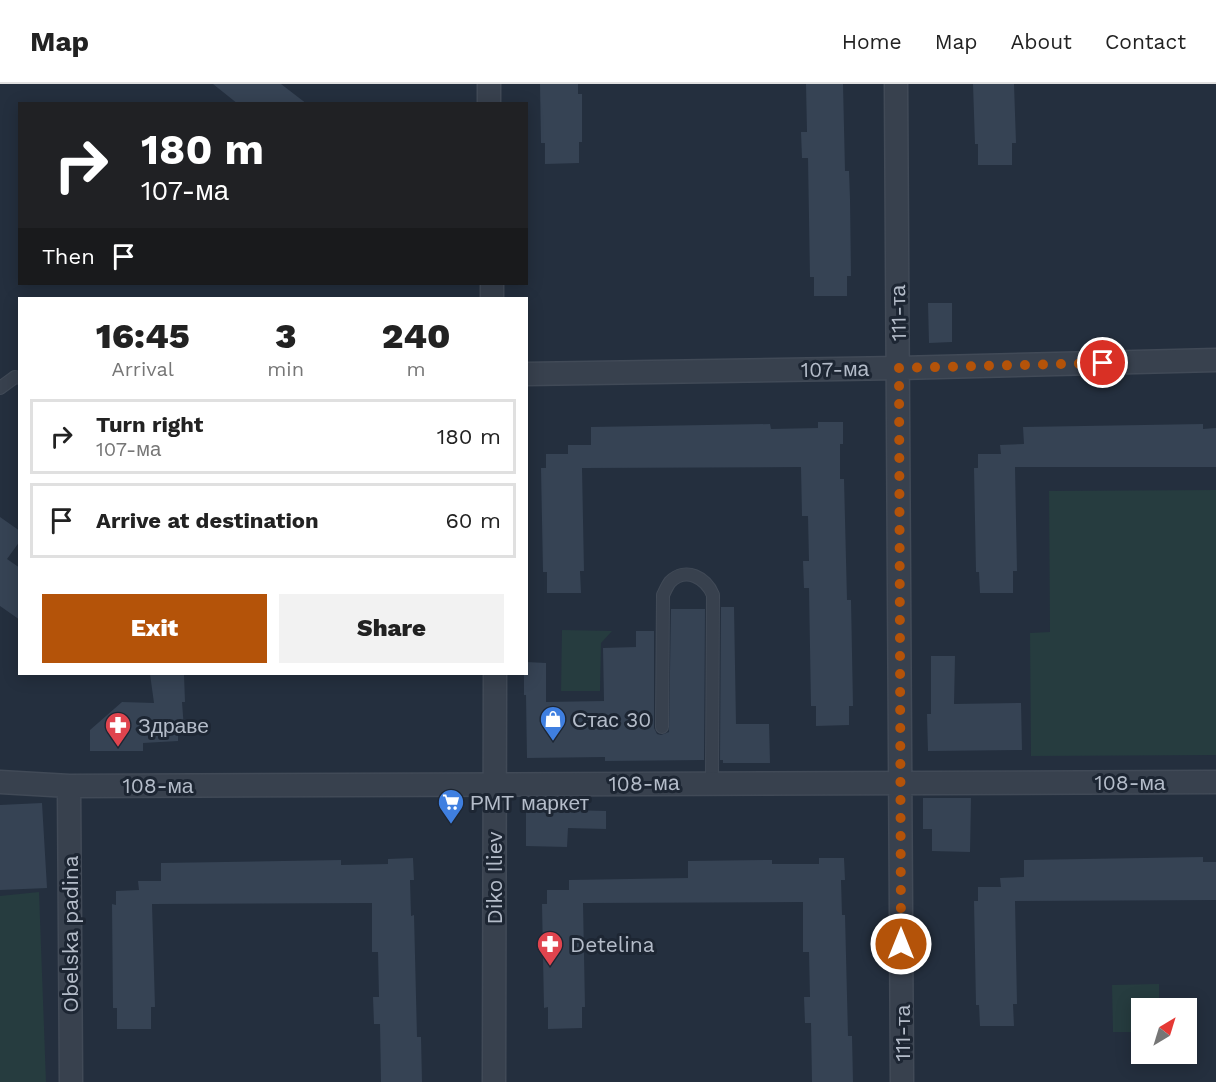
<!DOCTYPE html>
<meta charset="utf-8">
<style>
body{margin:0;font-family:"Work Sans",sans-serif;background:#f2f2f2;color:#222;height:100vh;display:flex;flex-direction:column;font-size:22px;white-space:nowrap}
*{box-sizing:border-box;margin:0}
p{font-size:20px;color:#767676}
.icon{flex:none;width:33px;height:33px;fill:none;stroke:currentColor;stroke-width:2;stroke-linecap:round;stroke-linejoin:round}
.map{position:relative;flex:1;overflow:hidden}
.drawer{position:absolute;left:18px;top:213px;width:510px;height:378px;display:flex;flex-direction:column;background:#fff;border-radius:0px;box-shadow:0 3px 15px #0003}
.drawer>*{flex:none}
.top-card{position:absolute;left:18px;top:18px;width:510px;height:183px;border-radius:0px;box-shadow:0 3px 15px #0003;background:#202124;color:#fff;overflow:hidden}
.needle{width:39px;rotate:38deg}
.tools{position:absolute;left:1131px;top:914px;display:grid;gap:12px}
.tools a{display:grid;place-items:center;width:66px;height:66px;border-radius:0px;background:#fff;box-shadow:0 3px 15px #0003;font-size:30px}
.pin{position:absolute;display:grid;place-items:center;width:51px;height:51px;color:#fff;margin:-26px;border:3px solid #fff;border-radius:50%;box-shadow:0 2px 6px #0007}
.me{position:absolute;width:66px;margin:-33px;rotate:0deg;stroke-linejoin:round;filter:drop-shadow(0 0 4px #0008)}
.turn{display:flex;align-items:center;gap:21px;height:126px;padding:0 24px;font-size:27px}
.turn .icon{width:78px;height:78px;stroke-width:2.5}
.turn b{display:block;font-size:42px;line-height:51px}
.then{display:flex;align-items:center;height:57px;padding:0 24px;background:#0003;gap:12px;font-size:22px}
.eta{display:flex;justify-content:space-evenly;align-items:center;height:102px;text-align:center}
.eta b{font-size:36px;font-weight:800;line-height:42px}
.primary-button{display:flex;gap:12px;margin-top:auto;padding:12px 24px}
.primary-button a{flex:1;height:69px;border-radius:0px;background:#b45309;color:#fff;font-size:24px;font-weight:800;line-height:69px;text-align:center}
.primary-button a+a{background:#f2f2f2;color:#222}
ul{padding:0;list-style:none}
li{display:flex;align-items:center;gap:18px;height:75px;margin:0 12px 9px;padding:0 12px;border:3px solid #e0e0e0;border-radius:0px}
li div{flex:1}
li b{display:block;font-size:22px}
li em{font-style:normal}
header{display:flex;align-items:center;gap:36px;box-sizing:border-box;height:84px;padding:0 30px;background:#fff;border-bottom:2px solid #e0e0e0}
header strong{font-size:28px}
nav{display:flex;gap:33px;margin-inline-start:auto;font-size:21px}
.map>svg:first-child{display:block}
.green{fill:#263c3f}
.building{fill:#364354}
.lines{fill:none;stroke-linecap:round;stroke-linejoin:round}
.lane-casing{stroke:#414a57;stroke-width:14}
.street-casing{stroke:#414a57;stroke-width:25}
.lane{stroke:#38414e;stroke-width:12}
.street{stroke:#38414e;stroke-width:22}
.route{stroke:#b45309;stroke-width:10;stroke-dasharray:0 18}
.labels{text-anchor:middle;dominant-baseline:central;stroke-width:6;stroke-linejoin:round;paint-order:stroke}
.street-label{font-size:21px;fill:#b4bcc9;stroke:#1d2633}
.poi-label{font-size:21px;fill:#b4bcc9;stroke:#1d2633;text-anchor:start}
</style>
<header>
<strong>Map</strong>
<nav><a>Home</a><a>Map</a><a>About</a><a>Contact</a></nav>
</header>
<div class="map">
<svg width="1216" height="998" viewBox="0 0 1216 998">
<rect width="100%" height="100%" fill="#242f3e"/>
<path class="green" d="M1216,406V671L1031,672L1030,549L1050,548L1049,407Z
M562,546L612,547L601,559L600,607H561Z
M39,808L46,998H0V812Z
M1159,900V924H1142L1141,948H1113L1112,901Z"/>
<path class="building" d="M213,0H281L307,20H238Z
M540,0H578V10H582V58H579V79L545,80V59H541Z
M806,0H843L845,87H849L850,115L851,192H847V212H814V193H810L808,74H802L801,48H807Z
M973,0H1014L1016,59H1012V81H978V60H975Z
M928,219H952V258L929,259Z
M818,338H843V360H840V395H844L847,516H851L853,622H849V641L816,642V622H811L809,504H804L803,477H809L808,432H802L801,383L582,384L584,487H580L581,509H547V488H543L541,384H546V370H568V361H591V343L770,340L771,345L818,344Z
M1203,340V345L1216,344V383H1015L1017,487H1013V509H980L979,488H976L974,384H978V370H1001L1000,361L1024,360L1023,343Z
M0,433L20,447V457L7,475L20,484V536L0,522Z
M721,523H734L736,640H769L770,679H723V676H720Z
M671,525H705L704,676L605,677V673L527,674L526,611H524V590H526V578L546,579V618L604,617L603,564L636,563V547H654V644L657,650L661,651L669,648Z
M931,572H955L954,620L1021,619L1022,666L928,667L927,630H931Z
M150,590H184L185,618H182L184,645L178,646V657L143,659V667H90V646L122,618L154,619Z
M923,714H971L970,768L932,767V745H923Z
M42,719L47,804L0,806V721Z
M526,725L606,727V745L568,744L567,763L526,762Z
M1203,773V778H1216V816L1015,817L1017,920H1013L1014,942H980L979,921H976L974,817H978V803H1001L1000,794L1024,793V776Z
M413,774L414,796H410L411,832L414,831L417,953H421L422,998H381L380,940H374L373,913H379L378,868H372V819L152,820L155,923H151V945H117V924H113L112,820L116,821V807L139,806L138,797H161V779L341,776V781L388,780V775Z
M819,774H844L845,796H841L842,831H845L848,952H852L853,998H812L811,939H805L804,913H810L809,868H803V818L583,819L585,923H582V944L548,945V923L544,924L542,820H547V806H569V796L688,794V777L772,776V780H819Z"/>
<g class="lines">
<g class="lane-casing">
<path id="lane" d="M0,304L15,293L20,294
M662,643L663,511C665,507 667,502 670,498C686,482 706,494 713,511L712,699"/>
</g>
<g class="street-casing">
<path id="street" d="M489,0V20
M896,0L902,998
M492,200V214
M526,290L899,284L1216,276
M0,698L69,702L1216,698
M69,702L71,998
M494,998L495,590"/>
</g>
<use href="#lane" class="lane"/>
<use href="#street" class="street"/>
</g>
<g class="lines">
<path class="route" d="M901,860L899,284L1103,279"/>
</g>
<defs>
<g id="shop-pin" transform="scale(1.35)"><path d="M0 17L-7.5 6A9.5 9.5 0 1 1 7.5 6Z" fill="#3f7fe0" stroke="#1d2633"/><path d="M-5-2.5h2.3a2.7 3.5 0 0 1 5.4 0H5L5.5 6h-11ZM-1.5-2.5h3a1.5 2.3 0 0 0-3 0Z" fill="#fff"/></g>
<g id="pharmacy-pin" transform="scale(1.35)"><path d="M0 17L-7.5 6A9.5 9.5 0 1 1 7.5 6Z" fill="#e0444e" stroke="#1d2633"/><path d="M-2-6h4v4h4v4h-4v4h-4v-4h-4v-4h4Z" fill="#fff"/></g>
<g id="supermarket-pin" transform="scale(1.35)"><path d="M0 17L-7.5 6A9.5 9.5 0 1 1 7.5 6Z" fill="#3f7fe0" stroke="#1d2633"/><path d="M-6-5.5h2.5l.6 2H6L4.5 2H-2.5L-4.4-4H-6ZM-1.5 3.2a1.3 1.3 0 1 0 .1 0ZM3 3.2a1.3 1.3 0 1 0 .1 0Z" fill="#fff"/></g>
</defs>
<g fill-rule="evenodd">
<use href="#shop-pin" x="553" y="635"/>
<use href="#pharmacy-pin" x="118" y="641"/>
<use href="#supermarket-pin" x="451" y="718"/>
<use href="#pharmacy-pin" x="550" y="860"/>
</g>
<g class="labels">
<g class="street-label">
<text transform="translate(898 229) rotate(-91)">111-та</text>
<text transform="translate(835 285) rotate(-1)">107-ма</text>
<text x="1130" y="698">108-ма</text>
<text transform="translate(644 699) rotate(-1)">108-ма</text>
<text x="158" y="701">108-ма</text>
<text transform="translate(494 794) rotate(-90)">Diko Iliev</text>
<text transform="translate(70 850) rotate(-90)">Obelska padina</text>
<text transform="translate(902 949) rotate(-90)">111-та</text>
</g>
<g class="poi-label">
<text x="572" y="635">Стас 30</text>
<text x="138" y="641">Здраве</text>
<text x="470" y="718">РМТ маркет</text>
<text x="570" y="860">Detelina</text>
</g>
</g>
</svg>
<div class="tools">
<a><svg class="needle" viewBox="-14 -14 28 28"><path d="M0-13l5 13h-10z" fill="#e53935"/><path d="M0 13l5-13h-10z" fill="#767676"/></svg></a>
</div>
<div class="pin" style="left:1103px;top:279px;background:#d93025"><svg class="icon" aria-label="arrive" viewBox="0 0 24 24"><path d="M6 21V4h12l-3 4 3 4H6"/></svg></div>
<svg class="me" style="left:901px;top:860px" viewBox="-20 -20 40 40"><circle r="17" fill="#b45309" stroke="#fff" stroke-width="3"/><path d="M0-11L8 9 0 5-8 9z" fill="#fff"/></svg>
<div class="top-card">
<div class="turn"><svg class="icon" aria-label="right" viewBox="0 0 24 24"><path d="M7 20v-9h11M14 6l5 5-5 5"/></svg><div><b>180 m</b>107-ма</div></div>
<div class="then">Then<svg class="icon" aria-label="arrive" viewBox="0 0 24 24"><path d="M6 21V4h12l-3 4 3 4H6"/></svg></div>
</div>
<section class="drawer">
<div class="eta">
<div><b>16:45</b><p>Arrival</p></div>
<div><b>3</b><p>min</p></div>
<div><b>240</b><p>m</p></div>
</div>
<ul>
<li><svg class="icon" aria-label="right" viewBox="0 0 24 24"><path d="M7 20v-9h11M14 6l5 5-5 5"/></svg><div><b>Turn right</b><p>107-ма</p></div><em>180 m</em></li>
<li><svg class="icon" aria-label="arrive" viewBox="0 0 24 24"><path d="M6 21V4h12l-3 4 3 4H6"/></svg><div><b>Arrive at destination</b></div><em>60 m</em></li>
</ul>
<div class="primary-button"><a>Exit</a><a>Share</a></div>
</section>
</div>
